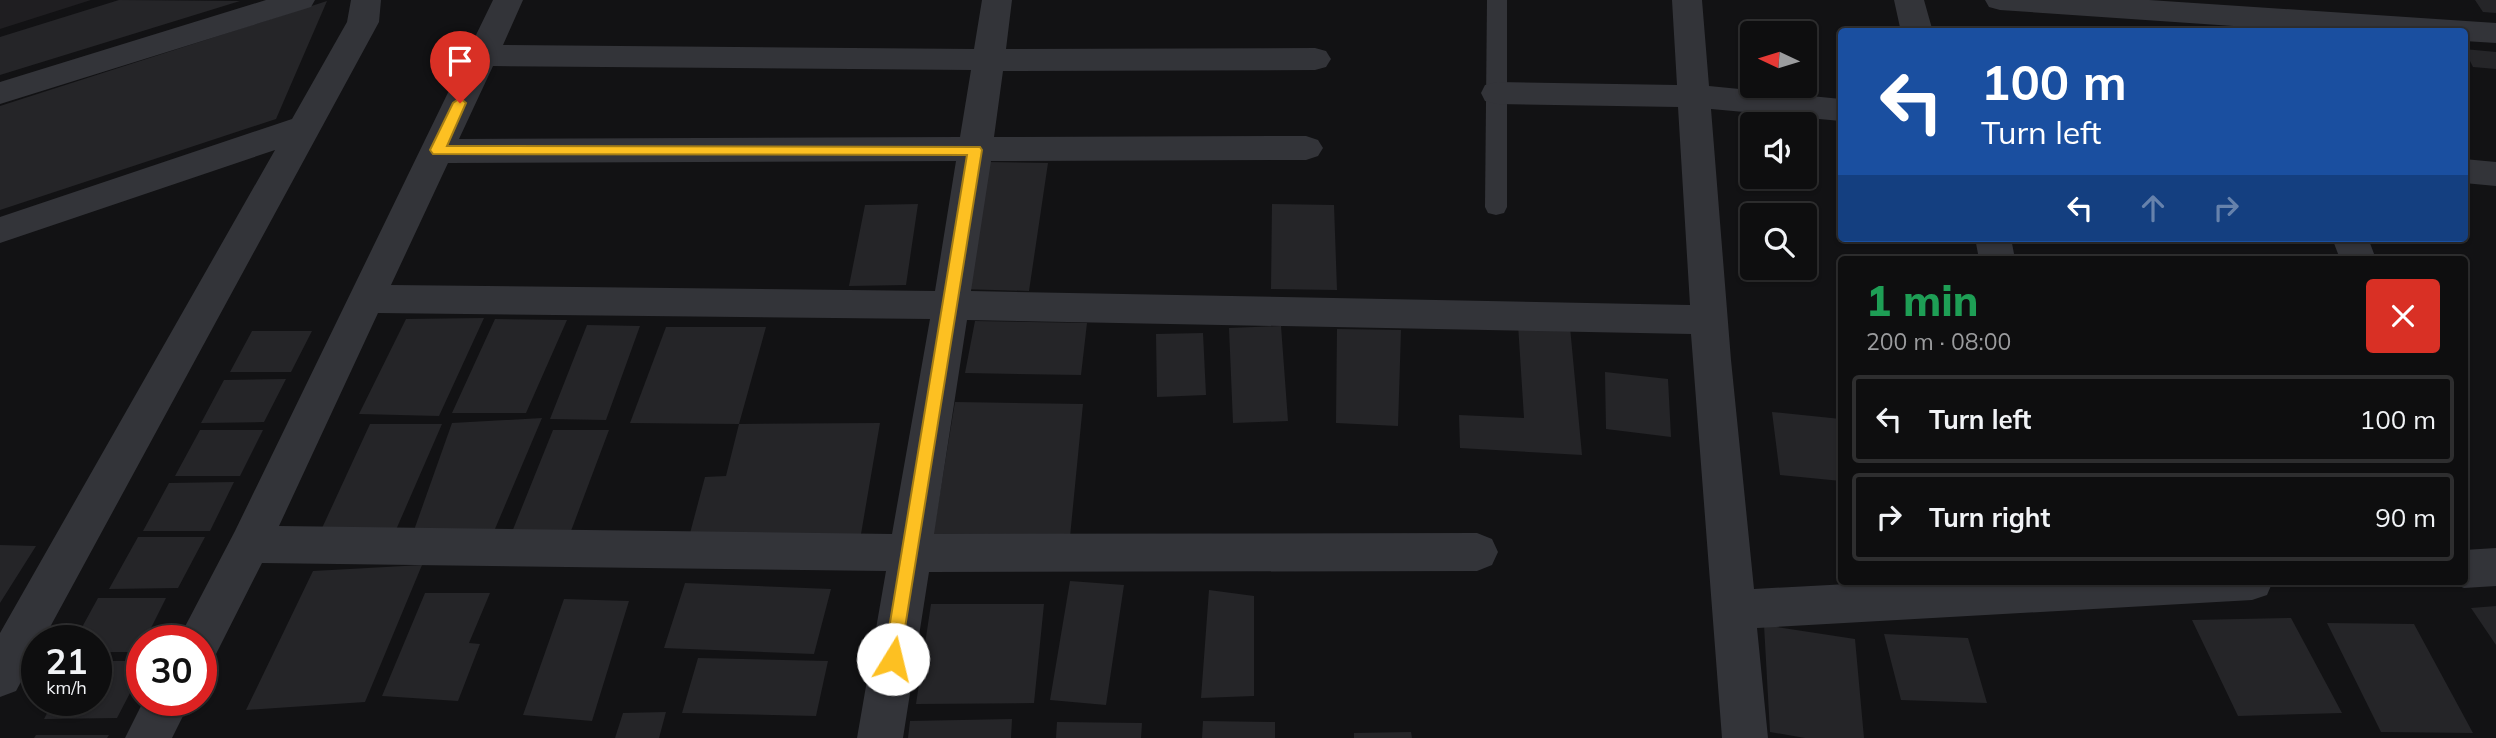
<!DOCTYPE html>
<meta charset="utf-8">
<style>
body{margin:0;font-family:Mulish,sans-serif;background:#1c1c1d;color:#f1f3f6;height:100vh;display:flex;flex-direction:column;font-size:26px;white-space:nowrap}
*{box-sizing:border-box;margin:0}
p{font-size:23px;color:#9b9c9e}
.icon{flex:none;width:38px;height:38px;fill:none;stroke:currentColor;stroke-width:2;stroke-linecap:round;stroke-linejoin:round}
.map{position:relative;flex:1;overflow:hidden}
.side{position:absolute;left:1838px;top:256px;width:630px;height:329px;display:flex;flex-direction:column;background:#0e0e0f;border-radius:7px;box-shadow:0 2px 5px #0004,0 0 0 2px #2e2e2f}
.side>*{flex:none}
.banner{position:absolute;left:1838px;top:28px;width:630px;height:214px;border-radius:7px;box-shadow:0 2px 5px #0004,0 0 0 2px #2e2e2f;background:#1a4fa0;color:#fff;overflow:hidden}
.needle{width:46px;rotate:274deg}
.controls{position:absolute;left:1740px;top:21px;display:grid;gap:14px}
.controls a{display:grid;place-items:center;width:77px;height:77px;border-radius:7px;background:#0e0e0f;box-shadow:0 2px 5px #0004,0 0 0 2px #2e2e2f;font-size:35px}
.speed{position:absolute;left:21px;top:625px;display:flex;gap:14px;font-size:35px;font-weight:700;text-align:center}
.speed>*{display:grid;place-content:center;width:91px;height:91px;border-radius:50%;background:#0e0e0f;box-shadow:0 2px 5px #0004,0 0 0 2px #2e2e2f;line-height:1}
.speed small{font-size:18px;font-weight:400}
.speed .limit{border:10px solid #d22;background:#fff;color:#111}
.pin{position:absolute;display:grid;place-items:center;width:60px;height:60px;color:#fff;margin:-72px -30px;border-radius:50% 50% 50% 0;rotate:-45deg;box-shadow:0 0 7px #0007}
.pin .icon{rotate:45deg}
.me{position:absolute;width:77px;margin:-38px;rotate:9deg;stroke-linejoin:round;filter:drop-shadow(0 0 5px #0008)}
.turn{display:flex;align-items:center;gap:24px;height:147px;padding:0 28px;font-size:32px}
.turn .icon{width:91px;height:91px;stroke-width:2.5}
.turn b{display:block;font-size:49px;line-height:60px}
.lanes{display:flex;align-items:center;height:66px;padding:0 28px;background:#0003;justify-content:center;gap:35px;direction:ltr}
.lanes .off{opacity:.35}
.round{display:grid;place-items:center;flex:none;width:74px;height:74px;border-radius:7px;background:#1c1c1d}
.head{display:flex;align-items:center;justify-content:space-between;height:119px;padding:0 28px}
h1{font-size:42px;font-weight:800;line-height:52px;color:#1e9e55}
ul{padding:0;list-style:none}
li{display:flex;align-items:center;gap:21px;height:88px;margin:0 14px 10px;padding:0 14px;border:4px solid #2e2e2f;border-radius:7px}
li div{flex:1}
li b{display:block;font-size:26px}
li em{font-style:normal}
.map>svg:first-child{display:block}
.built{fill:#1f1e21}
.building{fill:#252528}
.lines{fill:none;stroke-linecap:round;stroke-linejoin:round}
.lane{fill:#333439;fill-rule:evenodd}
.street{fill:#333439;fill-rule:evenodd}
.route{fill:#fdc022;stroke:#a47d16;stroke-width:2}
</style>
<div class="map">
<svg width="2496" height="738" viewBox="0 0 2496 738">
<rect width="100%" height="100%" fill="#121214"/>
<path class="built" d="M0,0H91L0,29Z"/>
<path class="building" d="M119,0L240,1L0,75V37Z
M2475,0H2496V13L2483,12Z
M327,1L276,119L0,210V106Z
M2464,49L2496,52V69L2473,67Z
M987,162L1048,163L1029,291L961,289Z
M918,204L906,285L849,286L865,205Z
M1272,204L1334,205L1337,290L1271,289Z
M484,318L439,416L359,414L406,319Z
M495,319L567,320L526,413H452Z
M975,321L1087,323L1081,375L965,373Z
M1518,324L1570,327L1582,455L1460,448L1459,415L1524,418Z
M587,325L640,326L606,420L550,419Z
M1281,326L1288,421L1233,423L1229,328Z
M666,327H766L739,424L630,423Z
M1337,329L1401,330L1398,426L1336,423Z
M252,331H312L291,372H230Z
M1203,333L1206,395L1157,397L1156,334Z
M1605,372L1668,379L1671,437L1606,429Z
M286,379L264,422L201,423L224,380Z
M955,402L1083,404L1070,537L933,536Z
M1772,412L1841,419V481L1780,475Z
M542,418L492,536L413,533L452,423Z
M880,423L861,534L689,537L705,477L726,476L739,424Z
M370,424H442L392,539H317Z
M200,430H263L240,476H175Z
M553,430H609L571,531L512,532Z
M234,482L210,531H143L169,483Z
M138,537H205L178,588L109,589Z
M0,545L36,546L0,603Z
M422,565L365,702L246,710L313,571Z
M1070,581L1124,585L1106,705L1050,700Z
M685,583L831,589L814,654L664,648Z
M1209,590L1254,596V696L1201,698Z
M425,593H490L469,643L480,644L458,701L382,696Z
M98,598H166L145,640H142L139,652H96V640H75Z
M564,599L629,601L592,721L523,715Z
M931,604H1044L1034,703L916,704Z
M2496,606V645L2471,608Z
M2291,618L2342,713L2238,716L2192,620Z
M2327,623L2414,624L2473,733L2381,732Z
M1764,625L1855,639L1864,738H1805L1770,732Z
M1884,634L1968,638L1987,703L1901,700Z
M698,658L828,661L816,716L682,713Z
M96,661H142V670L117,718L44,719L54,700H96Z
M666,712L659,738H615L623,713Z
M1012,719L1011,738H908L910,721Z
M1203,721L1275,722V738H1202Z
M1057,722L1142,723L1141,738H1056Z
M1411,732L1412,738H1354V733Z
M36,735H109L107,738H34Z"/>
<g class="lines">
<path class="lane" d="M1487,0H1507V207L1504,213L1496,215L1488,213L1485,207Z"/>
<path class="street" d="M266,0H315L311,7L0,104V82Z
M351,0H381L379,22L43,640H37V652L16,691L0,697V633L275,150L0,243V217L292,119L347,22Z
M493,0H523L503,45L974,49L982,0H1012L1006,49L1315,48L1326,51L1331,59L1326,67L1315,70L1003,71L994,137L1306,136L1318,140L1323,148L1318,156L1306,160L991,161L971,291L1690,305L1678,107L1497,104L1485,101L1481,93L1485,85L1497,82L1677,85L1672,0H1702L1709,86L1841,99V121L1711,109L1731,360L1754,589L1904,581H2273L2267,595L2252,600L1757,628L1768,738H1722L1691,334L967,320L934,534L1477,533L1492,539L1498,552L1492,565L1477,571L929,572L903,738H857L886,571L262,563L216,654L201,660V640H178L235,531ZM493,66L971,70L960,137L459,139ZM956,161L935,291L391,285L448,163ZM378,313L930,319L892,534L279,526Z
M1894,0H1924L1933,32H1901Z
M1985,0H2149L2496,23V43L2464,41V32H2322L2000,10L1989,7Z
M2464,159L2496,162V186L2464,183Z
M1975,238H2011L2015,259H1979Z
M2332,238H2368L2376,259H2340Z
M2496,548V586L2464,588L2449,582L2464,581V550Z
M144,700H191L172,738H125Z"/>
</g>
<path class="route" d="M460,98L466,103L447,146L980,147L982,150L899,665L893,667L886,665L884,659L967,155L433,154L430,150L453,103Z"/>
</svg>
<div class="controls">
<a><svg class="needle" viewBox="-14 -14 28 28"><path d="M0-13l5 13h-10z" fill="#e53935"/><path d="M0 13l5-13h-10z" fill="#9b9c9e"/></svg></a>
<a><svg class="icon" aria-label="sound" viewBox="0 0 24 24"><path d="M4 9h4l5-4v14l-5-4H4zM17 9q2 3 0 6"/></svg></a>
<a><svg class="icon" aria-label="search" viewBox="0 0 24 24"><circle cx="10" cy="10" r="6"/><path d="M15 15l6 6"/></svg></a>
</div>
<div class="speed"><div>21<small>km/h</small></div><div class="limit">30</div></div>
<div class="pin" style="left:460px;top:103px;background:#d93025"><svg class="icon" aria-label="arrive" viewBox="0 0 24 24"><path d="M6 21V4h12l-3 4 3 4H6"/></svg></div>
<svg class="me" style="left:893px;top:659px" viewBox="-20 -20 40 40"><circle r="19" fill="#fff"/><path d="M0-13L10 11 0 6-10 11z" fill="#fdc022"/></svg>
<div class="banner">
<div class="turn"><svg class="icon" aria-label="left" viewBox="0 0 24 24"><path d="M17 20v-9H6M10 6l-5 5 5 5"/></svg><div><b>100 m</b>Turn left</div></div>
<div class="lanes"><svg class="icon" aria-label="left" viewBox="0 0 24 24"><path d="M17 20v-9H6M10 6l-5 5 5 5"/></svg><svg class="icon off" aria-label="ahead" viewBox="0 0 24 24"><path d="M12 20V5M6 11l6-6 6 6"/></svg><svg class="icon off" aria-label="right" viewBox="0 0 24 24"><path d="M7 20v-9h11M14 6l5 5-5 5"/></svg></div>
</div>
<section class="side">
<div class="head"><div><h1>1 min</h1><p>200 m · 08:00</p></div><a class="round" style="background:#d93025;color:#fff"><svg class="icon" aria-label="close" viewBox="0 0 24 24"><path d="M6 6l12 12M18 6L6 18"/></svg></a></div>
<ul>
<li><svg class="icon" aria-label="left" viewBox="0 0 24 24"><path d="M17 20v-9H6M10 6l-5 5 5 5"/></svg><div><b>Turn left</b></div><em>100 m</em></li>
<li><svg class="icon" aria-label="right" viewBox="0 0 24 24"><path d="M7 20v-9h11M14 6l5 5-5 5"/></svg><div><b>Turn right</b></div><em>90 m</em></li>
</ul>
</section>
</div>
